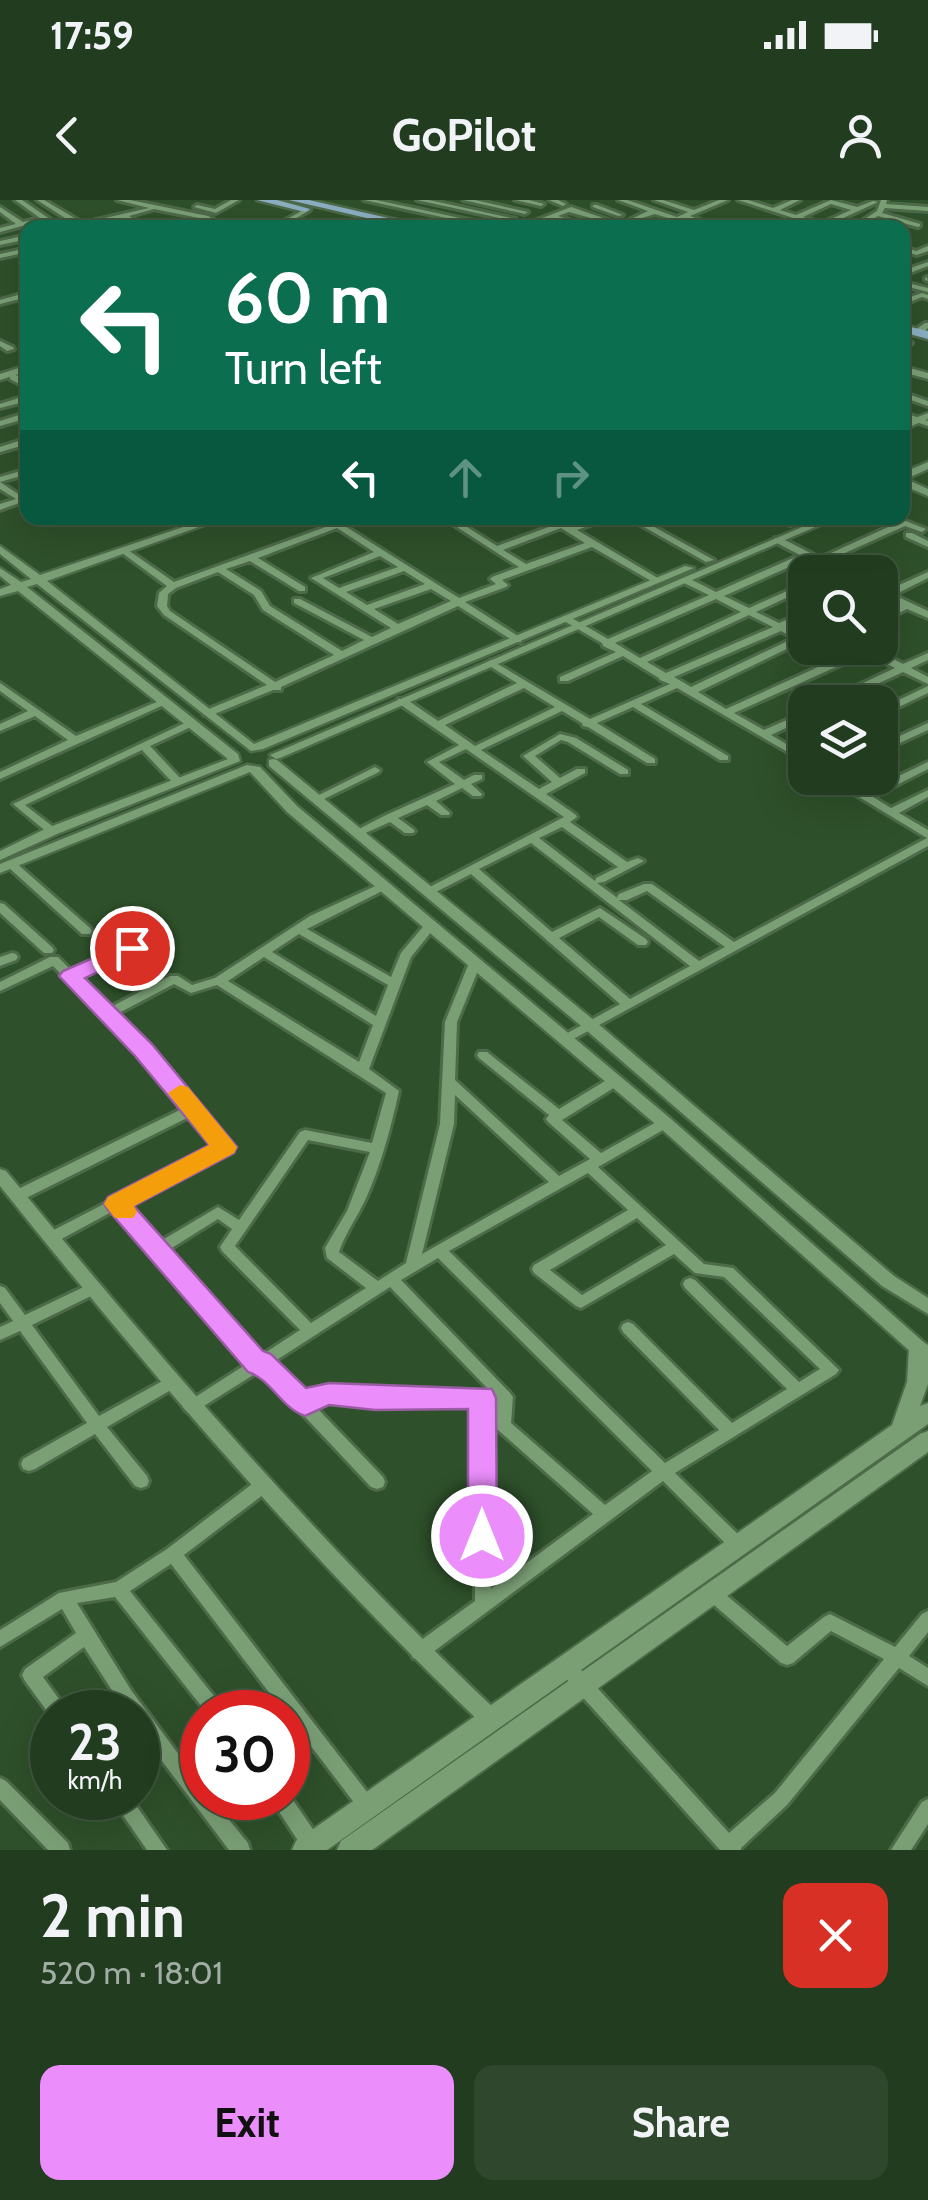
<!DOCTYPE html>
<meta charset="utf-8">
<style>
body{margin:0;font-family:Cabin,sans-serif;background:#2e472d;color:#f1f3f6;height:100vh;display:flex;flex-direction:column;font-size:38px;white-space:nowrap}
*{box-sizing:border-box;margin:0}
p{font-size:32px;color:#a2ada5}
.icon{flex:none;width:55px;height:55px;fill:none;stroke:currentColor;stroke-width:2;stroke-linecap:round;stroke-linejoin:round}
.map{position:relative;height:1650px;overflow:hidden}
.details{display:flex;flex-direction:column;background:#223c20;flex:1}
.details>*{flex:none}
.banner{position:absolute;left:20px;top:20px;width:890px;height:305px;border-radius:20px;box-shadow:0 10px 40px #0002,0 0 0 2px #3f563e;background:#0b6e4f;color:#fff;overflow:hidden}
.fabs{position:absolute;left:788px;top:355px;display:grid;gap:20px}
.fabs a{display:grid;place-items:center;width:110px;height:110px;border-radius:20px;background:#223c20;box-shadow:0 10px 40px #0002,0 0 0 2px #3f563e;font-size:50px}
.speed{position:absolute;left:30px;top:1490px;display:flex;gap:20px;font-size:50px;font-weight:700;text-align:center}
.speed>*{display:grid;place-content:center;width:130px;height:130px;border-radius:50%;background:#223c20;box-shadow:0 10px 40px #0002,0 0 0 2px #3f563e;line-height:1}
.speed small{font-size:25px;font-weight:400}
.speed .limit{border:15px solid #d22;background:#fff;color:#111}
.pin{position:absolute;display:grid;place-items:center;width:85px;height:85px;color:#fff;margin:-42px;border:5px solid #fff;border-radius:50%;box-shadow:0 2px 10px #0007}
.me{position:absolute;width:110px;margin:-55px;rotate:0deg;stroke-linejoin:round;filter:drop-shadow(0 0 8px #0008)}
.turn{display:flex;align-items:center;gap:35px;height:210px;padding:0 40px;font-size:45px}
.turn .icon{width:130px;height:130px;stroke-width:2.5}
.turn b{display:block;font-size:70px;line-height:85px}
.lanes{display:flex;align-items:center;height:95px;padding:0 40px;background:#0003;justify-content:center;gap:50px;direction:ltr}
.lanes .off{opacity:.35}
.round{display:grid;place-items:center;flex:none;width:105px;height:105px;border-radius:20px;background:#2e472d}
.headline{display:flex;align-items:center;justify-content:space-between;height:170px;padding:0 40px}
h1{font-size:60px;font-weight:700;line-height:75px}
.primary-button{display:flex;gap:20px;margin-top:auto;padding:20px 40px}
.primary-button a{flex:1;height:115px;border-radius:20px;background:#eb8dfb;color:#111;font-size:40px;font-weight:700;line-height:115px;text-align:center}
.primary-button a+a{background:#2e472d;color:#f1f3f6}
.status{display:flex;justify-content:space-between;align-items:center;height:70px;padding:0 50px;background:#223c20;direction:ltr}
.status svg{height:28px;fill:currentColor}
header{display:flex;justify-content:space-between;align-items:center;height:130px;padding:0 40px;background:#223c20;font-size:45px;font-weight:700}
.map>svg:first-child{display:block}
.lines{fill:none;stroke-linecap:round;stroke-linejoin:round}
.minor-casing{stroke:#4d6a49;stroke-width:6}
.tertiary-casing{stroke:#4d6a49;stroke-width:5}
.secondary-casing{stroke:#4d6a49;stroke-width:4}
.primary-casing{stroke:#4d6a49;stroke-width:5}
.minor{fill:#7a9f75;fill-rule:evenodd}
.tertiary{fill:#7a9f75;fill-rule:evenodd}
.secondary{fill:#7a9f75;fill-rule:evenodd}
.primary{fill:#8bafc2;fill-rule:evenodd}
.route{fill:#eb8dfb;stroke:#995ca3;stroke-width:2.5}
.slow{fill:#f59e0b}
</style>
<div class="status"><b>17:59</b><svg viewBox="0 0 49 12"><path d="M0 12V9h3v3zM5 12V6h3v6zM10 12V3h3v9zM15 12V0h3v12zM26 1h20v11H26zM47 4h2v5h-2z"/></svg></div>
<header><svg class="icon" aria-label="back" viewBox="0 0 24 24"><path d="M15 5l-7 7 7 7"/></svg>GoPilot<svg class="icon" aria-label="person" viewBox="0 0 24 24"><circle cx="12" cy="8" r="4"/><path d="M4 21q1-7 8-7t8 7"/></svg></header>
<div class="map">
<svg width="928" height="1650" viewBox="0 0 928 1650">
<rect width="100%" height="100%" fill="#2e502a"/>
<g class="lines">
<g class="minor-casing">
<path id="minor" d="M15,0H22L63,28H55L44,20L0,32V28L16,24L0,12V7L23,22L40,18Z
M37,0H44L83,23L149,8L117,0H130L208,16L228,28H219L204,19L154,9L129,16L147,28H139L122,18L81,28H68L76,25Z
M231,0H239L216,13L194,7L197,5L215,9Z
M364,0H376L507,28H492Z
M417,0H429L516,19L513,21Z
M463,0H475L528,12L525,14Z
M515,0H529L544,4L541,6Z
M549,0H558L566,4L563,6Z
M618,0H627L677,17L688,12L654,0H663L694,10L719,0H728L690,16L722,28H711L684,19L662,28H652L671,19L655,14L629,22V20L648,11Z
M738,0H748L773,8L792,0H800L780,10L796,15L831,0L857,7L873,1L878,2L828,25L835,28H824ZM831,4L851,10L822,23L803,17Z
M881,0H887L886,4L928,7V11L885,8L882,13L920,24V26L918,27L878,16L859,28H851L877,11Z
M593,5H597L623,15L618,16L593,7Z
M571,7L612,21L609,23L569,12L558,16L594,28C579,28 563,18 550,19C538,20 529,28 516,28Z
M305,9L310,10L283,26L287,28L275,26Z
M372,22L375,24L371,28H362Z
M180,25L185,28H177Z
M28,35V39L0,45V41Z
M928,46V51L917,55L902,51V47L916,51Z
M28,48V52L0,58V54Z
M928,62V66L902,76V71Z
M927,77L928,81L925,80V78Z
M907,83L928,88V92L905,86V84Z
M25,93H28V97L0,104V100Z
M922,93L928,95V99L922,97L902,105V100Z
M925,123H928V128L921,134H915V130Z
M0,141L13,147L14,149L7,151L0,146Z
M908,141L912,143L902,149V143Z
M10,175H16L28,183V189L10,179Z
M902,192L928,201V206L902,197Z
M25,196H28V201L0,208V204Z
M902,212L928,221V226L902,217Z
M25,213H28V218L0,226V221Z
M25,239H28V244L0,252V247Z
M28,269V274L0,282L27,300L0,310V304L16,299L0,289V277Z
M323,318H332L459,398L496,384L490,379L492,377L519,367L443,318H452L458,321L469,318H480L479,320L464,325L497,346L554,325L545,318H554L570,327L594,318H605L604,320L577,330L661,380L656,383L653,382L592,347L502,380L508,385L506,387L465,402L521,438V442H515L458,406L281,487V490H273L212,515H204V511L267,485L164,415L157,406L159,393L167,386L118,350L125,348L174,382L331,325ZM337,328L374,352L311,378L391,428L372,437L300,399H294V403L364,440L342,451L270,406L261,391L226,369L250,361L299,391H305V387L258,358ZM561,328L585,343L526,364L503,350ZM380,356L398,367L339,388L323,378ZM404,371L425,384L367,405L346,392ZM218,372L254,395L263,410L334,455L275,482L170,411L167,406L168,394L176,388ZM431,389L451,401L398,424L374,409Z
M628,318H638L714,360L706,362Z
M778,318H788L797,323L790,325Z
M887,318H898L926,329L922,332L905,326L827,361L844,372H834L807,359L724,396L749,408L805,383V389L756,412L779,423L805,412V418L786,426L801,434L805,433V440L698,492L726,509L860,448H871L903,464L928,453V460L911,468L928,477V484L903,472L838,502H826L827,500L895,468L867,453L734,513L764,530L805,512V519L771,535L805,555V562L677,488L641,504L728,556V560H720L633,507L597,523L655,559V563H647L588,527L583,526L582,523L562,511L481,550L539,589L552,582L523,556L560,534L576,538L628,570V574H620L568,542L561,540L535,556L560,578L577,569H585V573L546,594L576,615L577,617L570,622L627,662L638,658L644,661L604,682L597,683L619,699L617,697L619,694L644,684H652L734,742L927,638L831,580L830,578H842L865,592L928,562V569L873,597L891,608L928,590V597L899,613L928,630V646L566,843L562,842L560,839L562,836L620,804L471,674L432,694H424L422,691L564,617L466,549L439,562L464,580L474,575H482V579L471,584L482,594L481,596H473L462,588L436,601L450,613L449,615H441L427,605L398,618L413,629L415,631L413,633H405L390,622L361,635H353L351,633L386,615L455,584L427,562L459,545L398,503V499H406L438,521L517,483L488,465L486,463L491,460L590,519L670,484L660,480L659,478L623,456L568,481H560V477L616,452L603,446L602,443L564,421V417H570L608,439L709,395L682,382V378H688L716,392L800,355L775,342V338H781L820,358L897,323ZM716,399L741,412L640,458L615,443ZM749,415L773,427L666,473L647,462ZM781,431L794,438L691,487L674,477ZM524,488L555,507L475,546L445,525ZM562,627L618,667L596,678L595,681L539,638ZM531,643L690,766L630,799L559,738L599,717L638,745H646L648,742L646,739L600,708L552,732L479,669ZM647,691L725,747L699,761L619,700H627Z
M906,333H912L928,341V347L906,337Z
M928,372V378L894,395L928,411V418L907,409L880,422V415L900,405L880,396V389L886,391Z
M0,483L76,536L159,501L163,500L168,503L0,579V572L68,540L35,516L0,531V524L28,511L0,491Z
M928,486V493L880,516V509Z
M189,521L194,524L193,526L150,546L181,579L182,581L181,583H173L142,550L25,605L56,629L58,631L56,633H48L13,604Z
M928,523V530L880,552V545Z
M375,567L380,570L379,572L320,601L316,602L311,599Z
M11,661L15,662L90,728L92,731L90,734H82L7,666L5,664Z
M384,682L390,686L388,688L307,729L391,777L401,753L426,723L430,722L436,726L411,757L369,869L399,891C391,927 382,962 367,996C359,1015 345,1033 339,1052L378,1081L406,1063L440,924L445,822L469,763L475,759L481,763L457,822L455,880L559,976L590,959L548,922L546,919L549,915L479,858L477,855L479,852H487L559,909L610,878H620L621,881L620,884L562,920L601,953L660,920H670L672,923L670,926L598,967L704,1064L733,1068L839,1170L836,1174L675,1273L746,1342L748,1347L746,1352L740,1354L734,1352L663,1281L425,1458L419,1460L413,1458L410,1452L413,1446L475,1401L474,1204L375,1205L329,1200L321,1201L315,1206L383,1277L385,1282L383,1287L377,1289L371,1287L261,1170L196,1211L191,1213L186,1211L183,1207L186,1203L248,1163L115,1010L56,1042H46L44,1038L46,1034L216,946L191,916L22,1000H12L10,996L12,992L184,908L139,853L53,766L0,791V782L50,757H58L72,771L133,744L139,748L137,751L78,777L109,808L170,776H178L192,785L215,778L310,716ZM299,734L388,785L376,816L272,752ZM264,757L373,825L359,862L228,781ZM174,784L191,793L217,785L386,893L372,943L305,930L300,932L239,1020L218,1007L159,1042L127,1005L230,950L232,947L147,847L115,815ZM455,895L549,982L422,1054L454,924ZM308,940L370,952L347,1011L325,1048L327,1058L366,1088L311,1123L235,1046ZM588,973L628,1010L534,1065L532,1069L534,1073L576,1106L581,1108L674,1054L695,1073L724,1077L820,1169L799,1182L695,1080L690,1078L685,1080L683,1084L685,1088L787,1189L732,1223L633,1124L628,1122L623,1124L621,1128L623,1132L719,1230L665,1263L449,1051ZM637,1018L666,1045L582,1095L550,1070ZM218,1019L232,1029L220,1047L222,1051L300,1130L260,1156L167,1051ZM438,1058L652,1271L605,1305L511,1223L513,1197L510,1193L401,1080ZM390,1087L490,1191L375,1193L329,1188L313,1191L306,1196L272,1163ZM490,1203H497L495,1225L498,1230L593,1314L491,1389Z
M0,703L4,704L52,747L54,750L52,753H44L0,713Z
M12,753L16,754L18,757L16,760L0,766V757Z
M92,1083L97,1085L99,1089L97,1093L32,1125L99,1216L166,1179L171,1177L176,1179L179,1183L176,1187L107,1227L147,1276L149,1281L147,1286L141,1288L135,1286L95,1234L35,1269L29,1271L23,1269L21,1264L23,1259L87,1223L20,1131L0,1140V1127L13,1121L0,1103V1086L5,1088L25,1115Z
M262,1279L268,1281L270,1286L268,1291L184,1355L374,1601L377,1607L374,1613L368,1616L362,1613L288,1516V1512H284L171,1364L130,1391L222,1506L225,1512H206L115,1397L77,1403L131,1490L202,1586V1598H211L248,1643L250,1650H229L138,1529V1512H126L84,1447L43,1477L64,1506L67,1512H52V1518L25,1481L22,1475L25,1469L76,1433L62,1409L0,1447V1430L59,1393L116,1382L167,1349L256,1281Z
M713,1387L719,1389L787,1446L824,1417L830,1414L895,1447L922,1414L928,1411V1432L909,1456L928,1468V1486L899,1468L787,1605L741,1648V1650H720L561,1473L558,1467L561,1461L567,1459L573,1461L729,1633L775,1593L884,1459L831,1431L793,1463L787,1465L781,1463L707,1399L705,1394L707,1389Z
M0,1578L6,1581L68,1643L70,1650H48L0,1600Z
M288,1593L319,1638L321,1645L319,1650H304L274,1604L271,1598H288Z
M111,1598H131L167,1650H147Z
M928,1599V1624L911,1650H891L922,1602Z"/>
</g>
<g class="tertiary-casing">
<path id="tertiary" d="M28,165V171L0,180V174Z
M902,166L928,173V179L902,172Z
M928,213V219L902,230V223Z
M928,262V269L906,279L928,289V296L902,285V273Z
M210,318H224L47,381L254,544L685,366L694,368L263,549L251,551L37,384L27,387L238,554L240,561L57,634L0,660V651L47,628L228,559L18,391L0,396V389L11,385L0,376V368L21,382L31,379L0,354V346L40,375Z
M823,318H836L280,558L276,559L270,555Z
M273,559L277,560L596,822L894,1076L928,1098V1114L882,1086L586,830L269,566V560Z
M247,565L260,567L297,606L671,919L928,1146V1164L922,1162L659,927L287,612L250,572L0,673V664Z
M0,969L6,971C162,1161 320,1344 499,1513L503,1520L499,1527L492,1530L485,1527C309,1359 152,1176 0,986Z"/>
</g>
<g class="secondary-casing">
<path id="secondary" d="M919,1140L928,1145V1184L920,1206L928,1203V1224L327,1650H292L296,1641L892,1225L907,1182L909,1148L912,1142Z
M928,1231V1252L372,1650H337L341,1641L920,1234Z"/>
</g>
<g class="primary-casing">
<path id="primary" d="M257,0H277L310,9L305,12Z
M289,0H309L432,28H410Z
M902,125L928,131V139L902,132Z"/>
</g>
<use href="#minor" class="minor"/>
<use href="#tertiary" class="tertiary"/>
<use href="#secondary" class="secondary"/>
<use href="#primary" class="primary"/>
</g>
<path class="route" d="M132,741L143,748L140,752L85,778L152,844L237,947L234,953L134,1006L263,1151L271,1154L306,1188L329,1183L492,1189L496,1198L497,1336L493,1345L482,1349L472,1345L468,1336V1209L375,1210L329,1205L305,1216C281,1208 272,1180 248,1172L108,1010L104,1004L108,997L209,945L135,856L59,776L63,771Z"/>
<path class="slow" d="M180,885L188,887L237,947L234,953L134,1006L137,1012L133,1018H115L104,1004L108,997L209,945L168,893Z"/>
</svg>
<div class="fabs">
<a><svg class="icon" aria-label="search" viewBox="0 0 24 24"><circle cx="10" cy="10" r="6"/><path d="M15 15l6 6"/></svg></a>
<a><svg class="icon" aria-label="layers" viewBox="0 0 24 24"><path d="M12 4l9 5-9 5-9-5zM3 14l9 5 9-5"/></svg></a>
</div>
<div class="speed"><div>23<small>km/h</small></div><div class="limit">30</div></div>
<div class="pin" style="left:132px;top:748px;background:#d93025"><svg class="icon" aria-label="arrive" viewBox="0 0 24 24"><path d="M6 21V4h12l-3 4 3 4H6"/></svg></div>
<svg class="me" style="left:482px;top:1336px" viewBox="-20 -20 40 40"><circle r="17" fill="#eb8dfb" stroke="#fff" stroke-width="3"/><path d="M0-11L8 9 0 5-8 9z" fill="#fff"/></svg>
<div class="banner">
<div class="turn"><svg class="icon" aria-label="left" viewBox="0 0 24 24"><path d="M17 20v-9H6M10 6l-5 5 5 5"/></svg><div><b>60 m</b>Turn left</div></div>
<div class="lanes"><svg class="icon" aria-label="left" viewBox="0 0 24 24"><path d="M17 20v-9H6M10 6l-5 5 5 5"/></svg><svg class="icon off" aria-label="ahead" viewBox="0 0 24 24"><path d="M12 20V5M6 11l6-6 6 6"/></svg><svg class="icon off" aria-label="right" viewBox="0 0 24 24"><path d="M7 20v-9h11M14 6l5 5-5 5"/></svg></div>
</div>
</div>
<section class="details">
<div class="headline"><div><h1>2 min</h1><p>520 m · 18:01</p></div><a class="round" style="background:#d93025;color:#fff"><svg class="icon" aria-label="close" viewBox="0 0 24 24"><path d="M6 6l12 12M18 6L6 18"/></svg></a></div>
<div class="primary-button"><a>Exit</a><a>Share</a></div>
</section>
